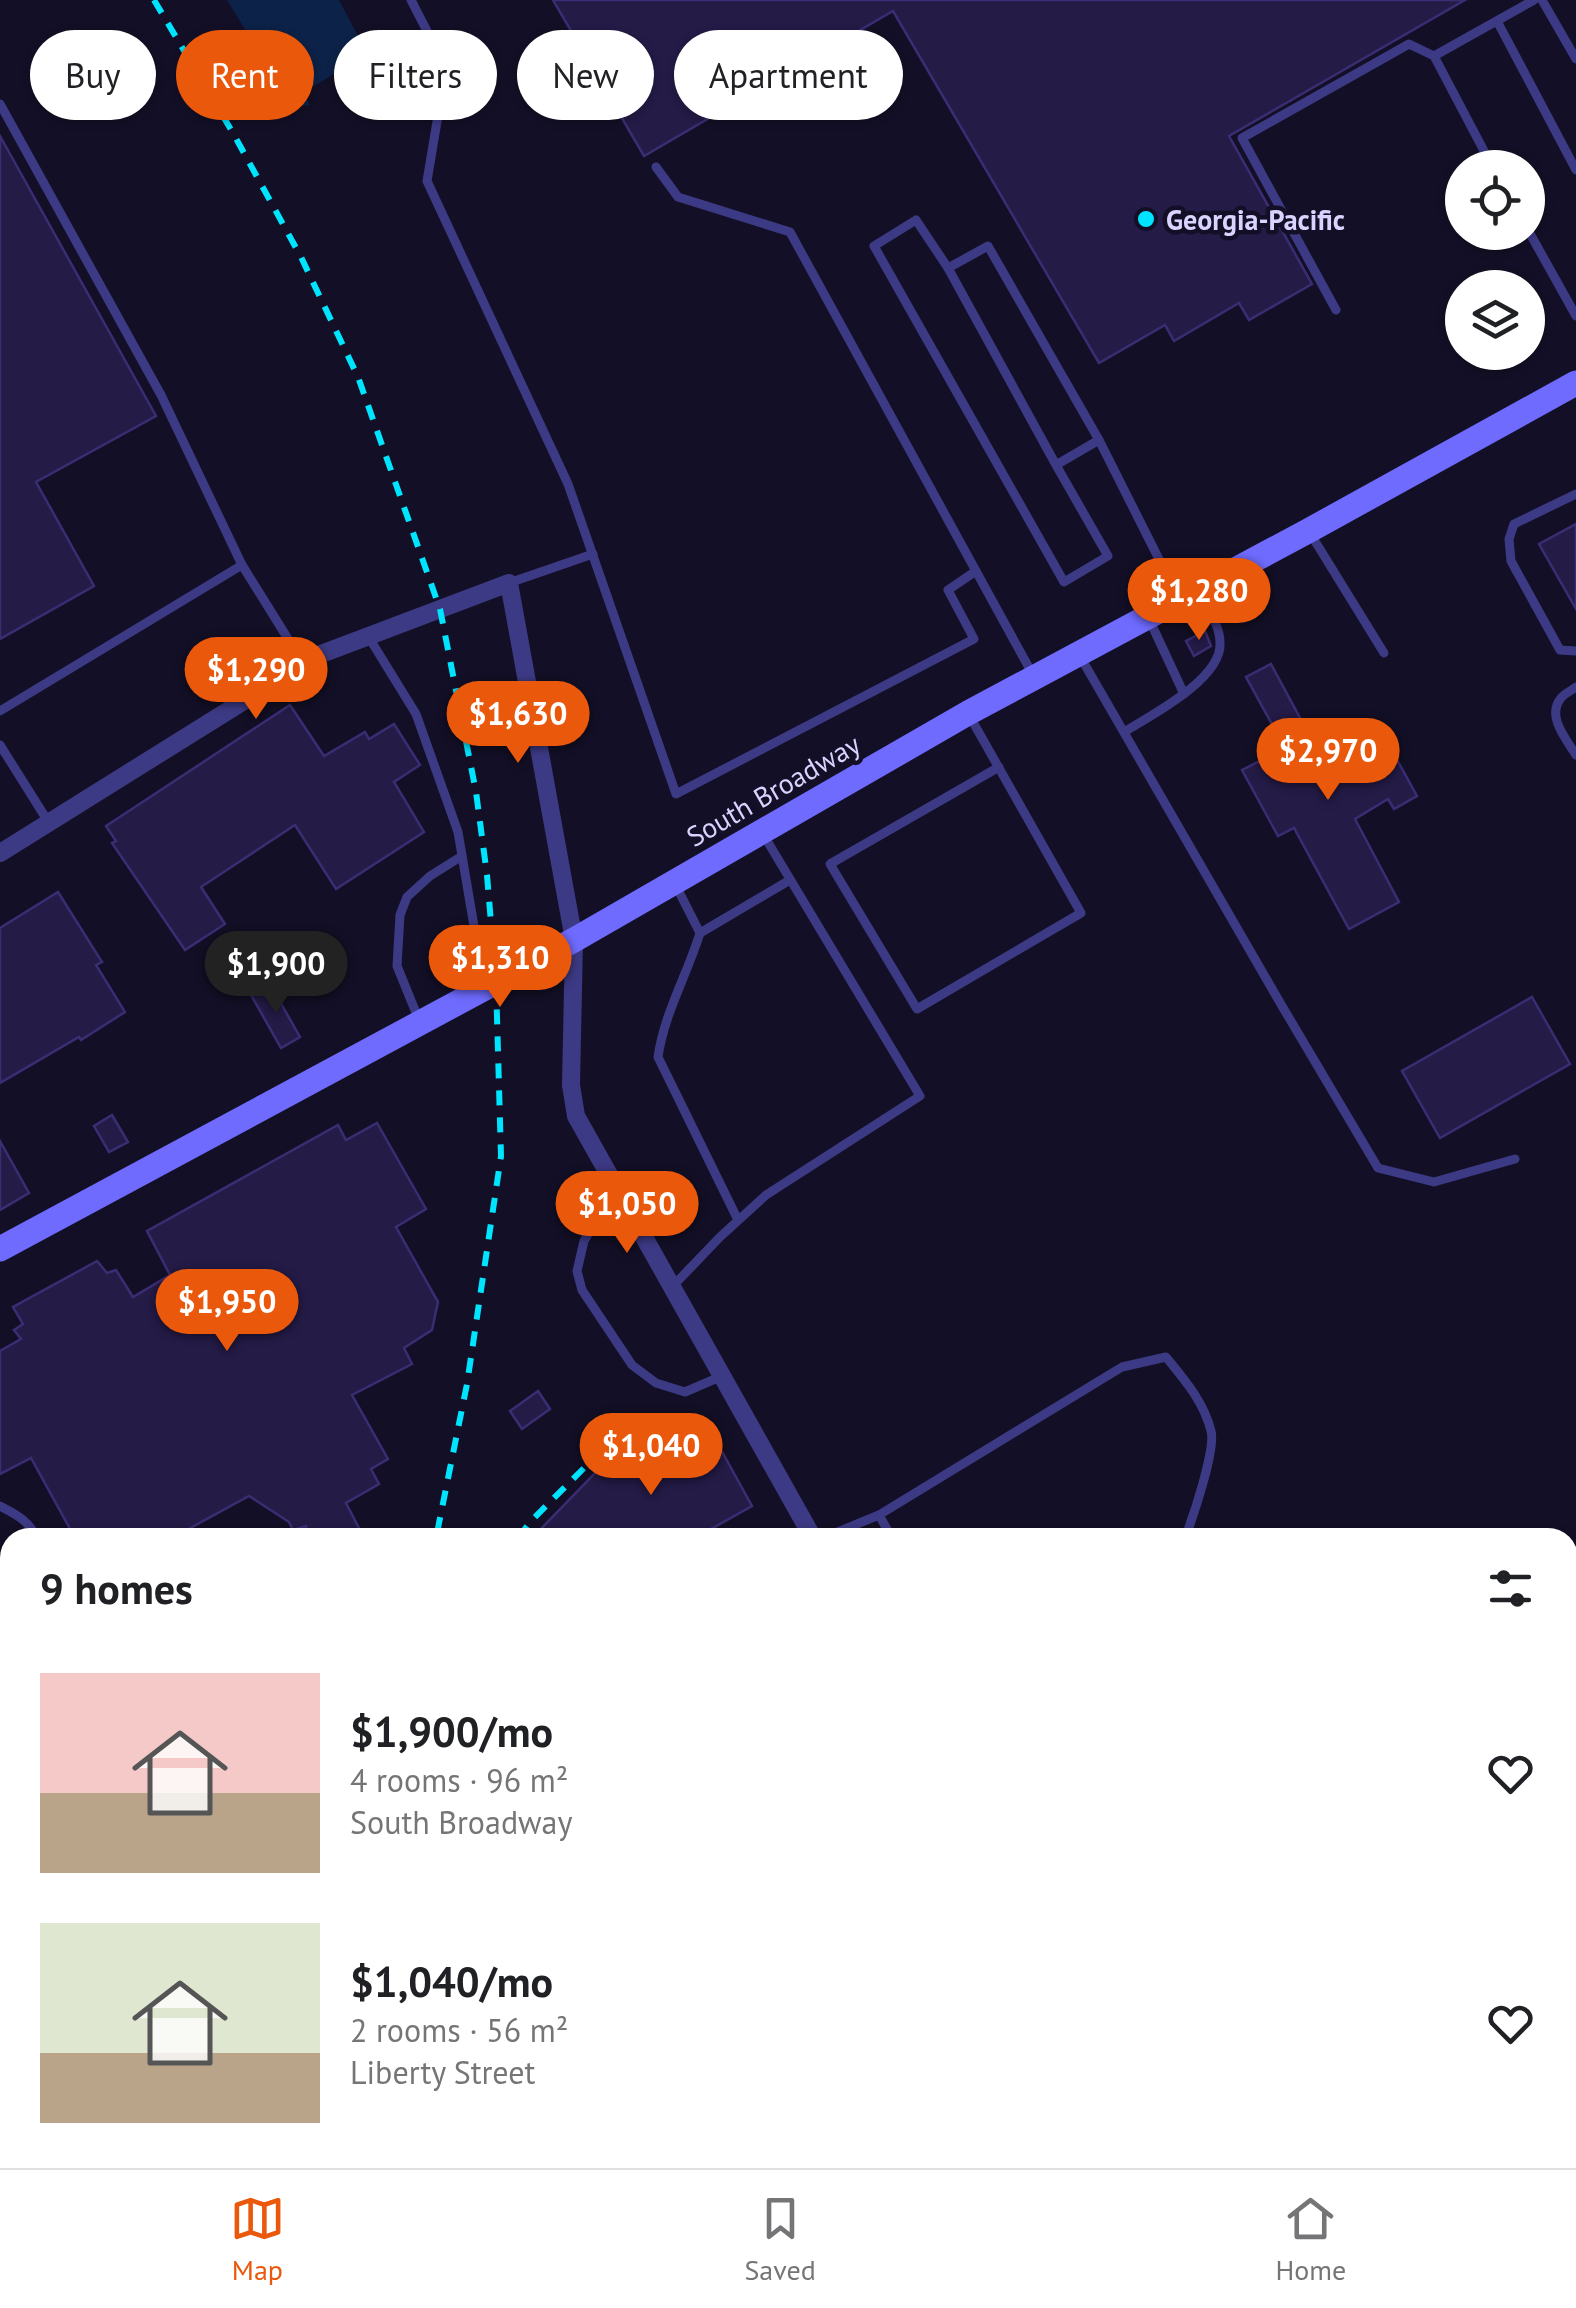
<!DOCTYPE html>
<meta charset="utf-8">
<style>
body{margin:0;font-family:"PT Sans",sans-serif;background:#f2f2f2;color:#202124;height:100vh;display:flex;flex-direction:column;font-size:38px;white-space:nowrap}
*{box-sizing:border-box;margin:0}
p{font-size:32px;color:#757577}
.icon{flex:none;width:55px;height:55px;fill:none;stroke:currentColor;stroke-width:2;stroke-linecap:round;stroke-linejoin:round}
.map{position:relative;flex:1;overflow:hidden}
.sheet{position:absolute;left:0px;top:1528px;width:1578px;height:642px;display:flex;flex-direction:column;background:#fff;border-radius:30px 30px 0 0;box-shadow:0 2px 8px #0004}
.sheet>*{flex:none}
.guide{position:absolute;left:30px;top:30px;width:1000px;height:90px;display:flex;gap:20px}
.tools{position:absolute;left:1445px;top:150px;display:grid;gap:20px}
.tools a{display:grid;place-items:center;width:100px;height:100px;border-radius:50%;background:#fff;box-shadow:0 2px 8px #0004;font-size:50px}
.price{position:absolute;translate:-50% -85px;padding:0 22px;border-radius:35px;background:#ea580c;color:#fff;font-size:32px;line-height:65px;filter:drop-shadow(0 2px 5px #0008)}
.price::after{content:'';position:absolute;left:50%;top:60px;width:30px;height:22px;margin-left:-15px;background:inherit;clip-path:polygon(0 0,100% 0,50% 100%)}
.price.selected{background:#222;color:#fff}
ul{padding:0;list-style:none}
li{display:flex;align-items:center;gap:30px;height:250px;padding:0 40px}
li span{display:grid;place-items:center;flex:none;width:280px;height:200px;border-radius:0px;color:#555}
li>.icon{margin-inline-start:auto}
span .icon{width:120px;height:120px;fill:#fffc;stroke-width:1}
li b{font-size:42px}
h2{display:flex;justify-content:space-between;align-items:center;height:120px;padding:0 40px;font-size:42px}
.pill{padding:0 35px;border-radius:45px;background:#fff;box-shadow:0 2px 8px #0004;font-size:35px;line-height:90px}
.pill.selected{background:#ea580c;color:#fff}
.menu{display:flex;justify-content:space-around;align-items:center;height:140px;border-top:2px solid #e0e0e0;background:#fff;font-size:28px;color:#757577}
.menu a{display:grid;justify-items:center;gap:5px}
.menu .selected{color:#ea580c}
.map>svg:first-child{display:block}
.water{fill:#0c2248}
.building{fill:#241b47;stroke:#3b2d73;stroke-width:2.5}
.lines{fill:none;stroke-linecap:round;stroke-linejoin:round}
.lane{stroke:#3d3a85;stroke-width:9}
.street{stroke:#3d3a85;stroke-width:18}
.secondary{stroke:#6f6bff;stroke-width:25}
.rail{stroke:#00e5ff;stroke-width:6;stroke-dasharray:15 12;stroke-linecap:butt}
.poi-dot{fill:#00e5ff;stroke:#130f26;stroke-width:4}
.labels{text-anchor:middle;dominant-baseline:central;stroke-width:9;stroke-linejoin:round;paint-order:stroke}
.poi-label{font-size:28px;font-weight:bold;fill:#d9d4ff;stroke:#130f26;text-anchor:start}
.street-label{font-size:28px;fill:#d9d4ff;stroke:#130f26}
</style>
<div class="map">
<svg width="1576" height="2168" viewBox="0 0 1576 2168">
<rect width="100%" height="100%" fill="#130f26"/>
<path class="water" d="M227,0H339L367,53L303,93L310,105L300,106L285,95Z"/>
<g class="building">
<path d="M553,0H1465L1229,136L1312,284L1249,320L1239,303L1174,341L1165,325L1099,363L893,11L644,156Z"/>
<path d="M0,136L156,416L36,482L94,586L0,639Z"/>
<path d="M1576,524V609L1539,544Z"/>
<path d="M1205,631L1211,646L1194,656L1186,641Z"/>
<path d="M1271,664L1327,768L1384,736L1417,796L1394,809L1388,799L1355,819L1399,902L1349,929L1294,828L1278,836L1242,770L1285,748L1246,677Z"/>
<path d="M290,705L324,756L365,732L369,739L394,724L420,765L394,782L424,832L336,889L295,825L201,887L225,924L185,950L112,843L116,841L106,826Z"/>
<path d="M58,892L102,962L96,965L125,1012L81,1040L79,1037L0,1083V928Z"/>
<path d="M270,984L300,1037L281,1048L251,995Z"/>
<path d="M1532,997L1570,1064L1440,1138L1402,1071Z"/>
<path d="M112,1115L128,1142L109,1152L94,1126Z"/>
<path d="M377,1123L426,1209L396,1227L438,1302L432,1330L404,1348L412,1364L352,1395L388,1459L371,1469L379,1484L346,1503L359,1528L346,1538H309L306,1526L293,1530L289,1522L249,1496L172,1538H75L31,1458L0,1474V1351L21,1339L14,1330L23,1324L13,1307L97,1261L107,1273L116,1270L133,1297L170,1275L147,1231L338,1125L346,1140Z"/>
<path d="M0,1141L29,1193L0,1210Z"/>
<path d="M538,1391L550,1409L522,1429L510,1411Z"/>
<path d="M661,1433L680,1470L720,1448L752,1506L695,1538H532L601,1467Z"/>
</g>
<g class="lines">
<g class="lane">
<path d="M411,0L446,68L427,181L568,484L676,794L974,639L948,590L976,571"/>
<path d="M1542,0L1576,59"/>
<path d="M1497,21L1576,170"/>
<path d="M0,104L161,395L242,565"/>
<path d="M656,167L678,197L790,232L1033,675"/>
<path d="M1493,168L1434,56L1534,0"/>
<path d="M1528,230L1576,316"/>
<path d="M948,268L988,246L1099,440"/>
<path d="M1336,310L1242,138L1409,44L1434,56"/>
<path d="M1056,465L948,268L916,220L874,246L1064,582L1108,556L1056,465L1099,440L1178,597"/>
<path d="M1576,494L1514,524L1509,539L1511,561L1560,650L1576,651"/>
<path d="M1310,533L1384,653"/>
<path d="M509,583L593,554"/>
<path d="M1149,619L1184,694"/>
<path d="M368,636L416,714L458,832L484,985"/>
<path d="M1081,658L1282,1006L1378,1168L1434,1182L1515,1159"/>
<path d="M1576,687C1571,691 1565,693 1561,698C1546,716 1566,739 1576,755"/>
<path d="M0,711L242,565L303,663"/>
<path d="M969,715L1081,913L917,1009L830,864L999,767"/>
<path d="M1124,732C1150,716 1222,679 1220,643C1220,625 1207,608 1200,592"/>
<path d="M0,745L49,823"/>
<path d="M675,884L700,933C687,975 664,1014 658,1057L738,1220"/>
<path d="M700,933L790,880"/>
<path d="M419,1020L397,966L400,915L407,897L430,876L462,856"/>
<path d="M618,1192L600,1214L584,1241L577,1271L582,1290L632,1365L656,1383L685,1392L722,1376"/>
<path d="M673,1286L720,1237L766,1195L920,1096L763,834"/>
<path d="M0,1506C17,1515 28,1520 37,1538"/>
<path d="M879,1515L1122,1367L1166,1357C1184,1379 1204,1402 1211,1431C1216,1449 1193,1517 1185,1538"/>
<path d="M823,1538L879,1515L892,1538"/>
<path d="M0,1726L10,1744"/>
<path d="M0,2073L10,2069"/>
</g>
<g class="street">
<path d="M0,853L316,656L509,583L574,940L571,1085L576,1116L813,1538"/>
<path d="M0,1654L10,1649"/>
<path d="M0,1928L10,1946"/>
<path d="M1164,2160L1168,2168"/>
</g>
<g class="secondary">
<path d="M0,1249L574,940L968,713L1308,531L1576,383"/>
<path d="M1568,2061L1576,2058"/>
<path d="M1568,2140L1576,2137"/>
<path d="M1267,2168L1290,2160"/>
<path d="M1487,2168L1509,2160"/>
</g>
<g class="rail">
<path d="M154,0L233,133L301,257L358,377L440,609L476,792L487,875L496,982L501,1156L467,1384L436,1538"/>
<path d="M518,1538L531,1521L607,1445"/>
<path d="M1568,1921H1576"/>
<path d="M1568,1951L1576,1948"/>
<path d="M129,2168L137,2160"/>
<path d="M952,2168L975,2160"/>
</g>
</g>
<circle class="poi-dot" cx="1146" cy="219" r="10"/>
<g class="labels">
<g class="poi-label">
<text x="1166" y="219">Georgia-Pacific</text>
</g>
<g class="street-label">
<text transform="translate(773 790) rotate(-30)">South Broadway</text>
</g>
</g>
</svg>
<div class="tools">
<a><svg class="icon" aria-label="locate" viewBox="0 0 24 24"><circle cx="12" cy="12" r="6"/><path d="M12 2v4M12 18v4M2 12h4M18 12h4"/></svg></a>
<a><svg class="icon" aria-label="layers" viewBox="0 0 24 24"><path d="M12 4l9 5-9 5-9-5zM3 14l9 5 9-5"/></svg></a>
</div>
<b class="price" style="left:1199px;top:643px">$1,280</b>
<b class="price" style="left:256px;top:722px">$1,290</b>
<b class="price" style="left:518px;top:766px">$1,630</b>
<b class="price" style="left:1328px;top:803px">$2,970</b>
<b class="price" style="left:500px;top:1010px">$1,310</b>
<b class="price selected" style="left:276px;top:1016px">$1,900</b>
<b class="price" style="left:627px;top:1256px">$1,050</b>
<b class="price" style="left:227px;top:1354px">$1,950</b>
<b class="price" style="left:651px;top:1498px">$1,040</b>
<div class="guide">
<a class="pill">Buy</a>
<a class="pill selected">Rent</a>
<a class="pill">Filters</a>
<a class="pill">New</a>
<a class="pill">Apartment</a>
</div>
<section class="sheet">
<h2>9 homes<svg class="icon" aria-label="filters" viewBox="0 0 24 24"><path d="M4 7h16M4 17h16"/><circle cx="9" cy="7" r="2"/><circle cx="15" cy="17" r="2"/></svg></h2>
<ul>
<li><span style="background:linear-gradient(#f6c9c9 60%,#b9a48a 0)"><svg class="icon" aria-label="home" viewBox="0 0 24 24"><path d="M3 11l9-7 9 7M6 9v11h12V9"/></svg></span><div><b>$1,900/mo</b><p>4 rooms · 96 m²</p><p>South Broadway</p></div><svg class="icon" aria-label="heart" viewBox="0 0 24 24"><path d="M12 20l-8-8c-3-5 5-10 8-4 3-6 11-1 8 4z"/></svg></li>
<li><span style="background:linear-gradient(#dfe7d0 65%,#b9a48a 0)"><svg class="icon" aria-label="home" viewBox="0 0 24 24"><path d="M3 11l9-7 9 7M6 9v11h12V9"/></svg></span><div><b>$1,040/mo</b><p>2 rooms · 56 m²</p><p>Liberty Street</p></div><svg class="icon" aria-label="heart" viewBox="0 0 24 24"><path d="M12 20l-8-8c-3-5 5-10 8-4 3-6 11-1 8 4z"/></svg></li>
</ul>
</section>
</div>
<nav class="menu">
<a class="selected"><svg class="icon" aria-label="map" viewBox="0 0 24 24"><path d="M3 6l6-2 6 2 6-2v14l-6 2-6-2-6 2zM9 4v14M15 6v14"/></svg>Map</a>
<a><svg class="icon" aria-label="saved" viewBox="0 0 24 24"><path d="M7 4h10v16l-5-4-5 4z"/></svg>Saved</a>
<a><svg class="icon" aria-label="home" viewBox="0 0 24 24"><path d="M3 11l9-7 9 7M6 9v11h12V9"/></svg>Home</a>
</nav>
